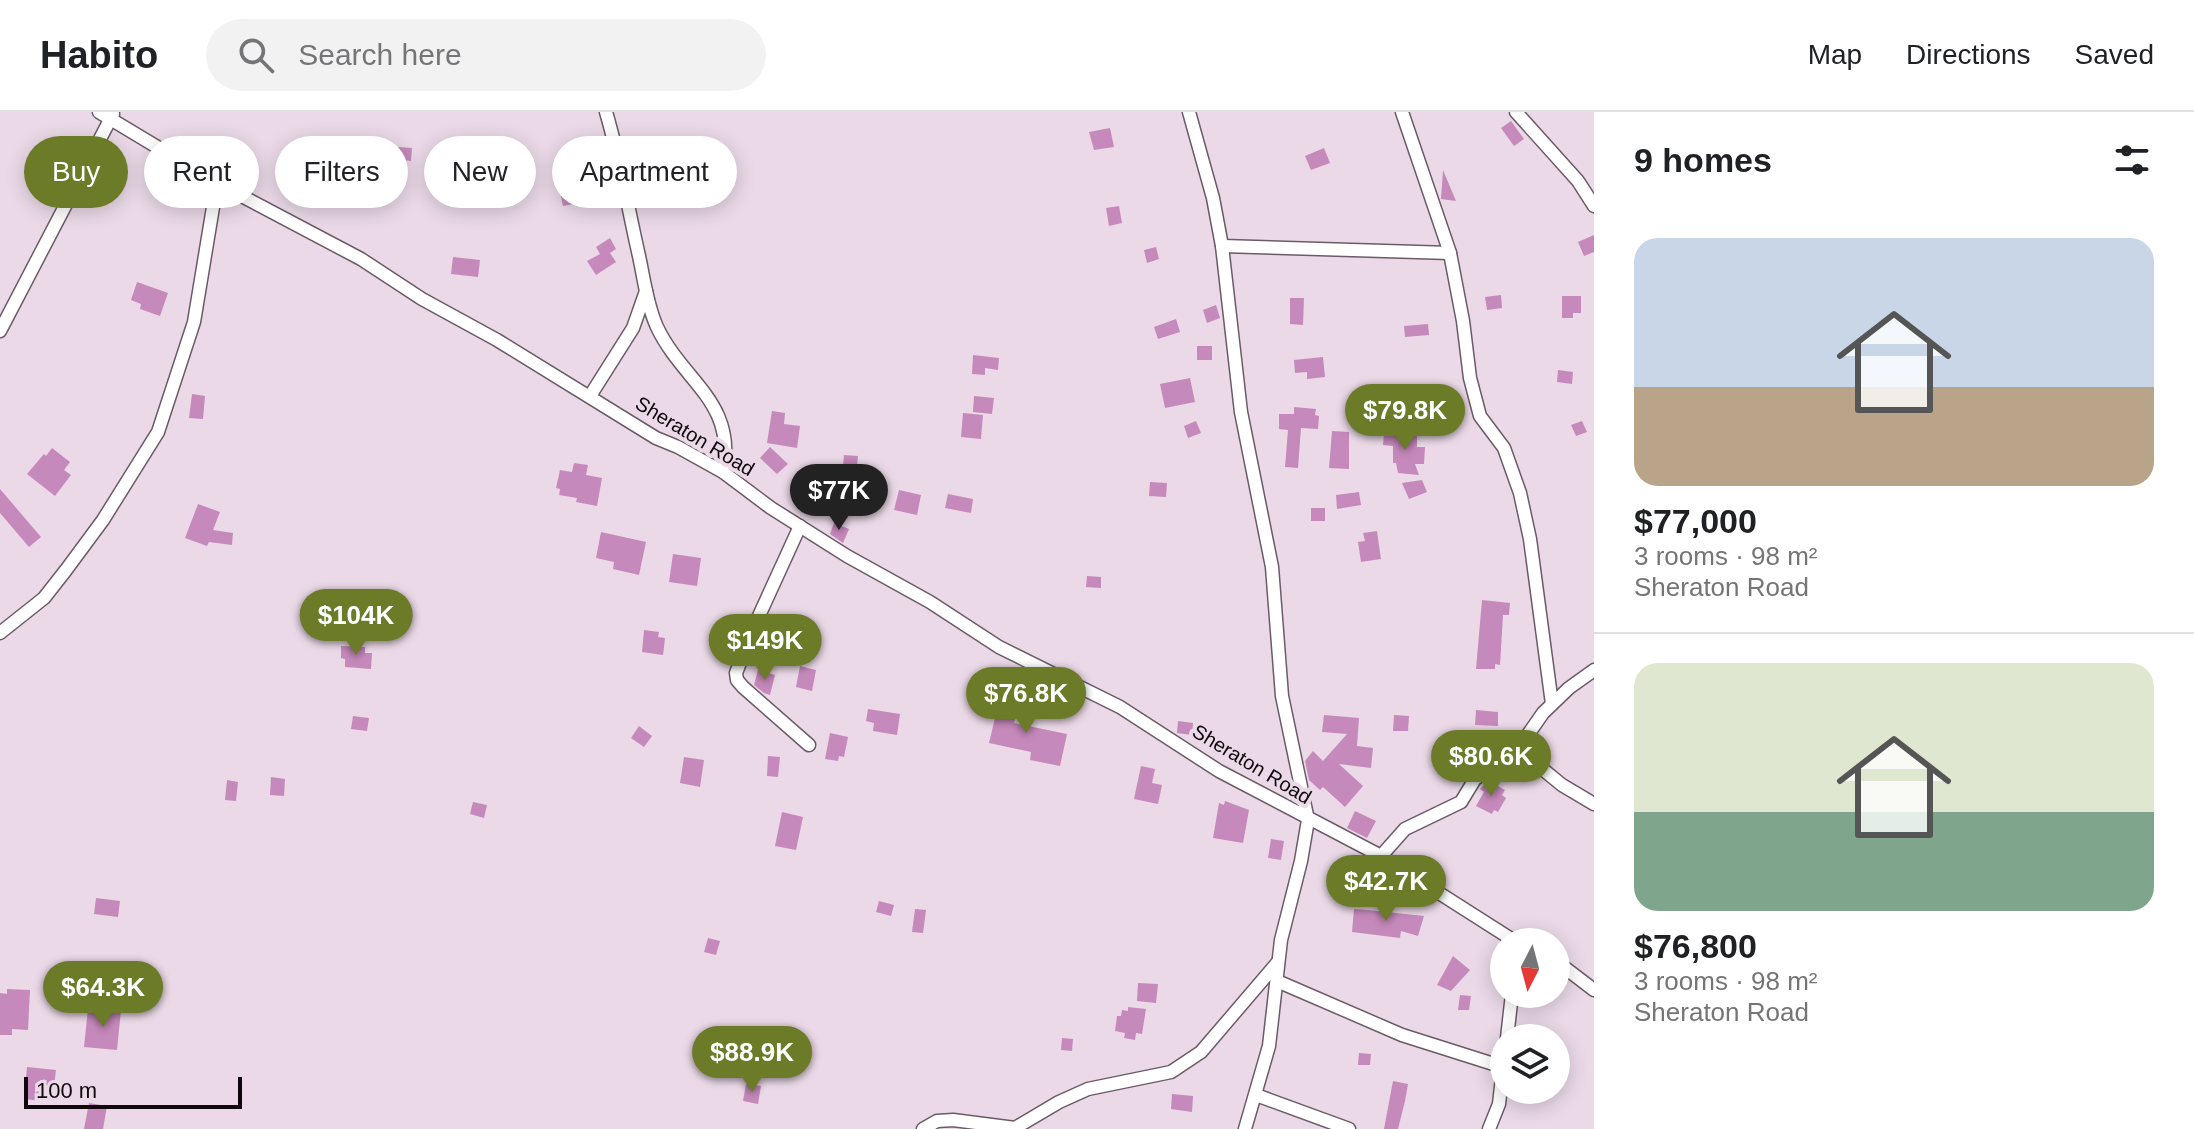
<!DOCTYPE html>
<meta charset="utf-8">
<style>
body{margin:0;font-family:Arial,sans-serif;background:#f2f2f2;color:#202124;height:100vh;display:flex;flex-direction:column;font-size:30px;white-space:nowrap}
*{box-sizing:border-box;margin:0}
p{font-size:26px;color:#757577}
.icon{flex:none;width:44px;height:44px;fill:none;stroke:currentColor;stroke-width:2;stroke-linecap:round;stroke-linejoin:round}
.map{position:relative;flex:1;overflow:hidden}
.panel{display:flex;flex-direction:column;background:#fff;width:600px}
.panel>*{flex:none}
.guide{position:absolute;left:24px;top:24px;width:760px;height:72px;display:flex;gap:16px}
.needle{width:52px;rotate:186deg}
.buttons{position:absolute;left:1490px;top:816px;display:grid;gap:16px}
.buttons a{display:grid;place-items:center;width:80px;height:80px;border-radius:50%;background:#fff;box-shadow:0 4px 20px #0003;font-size:40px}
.scale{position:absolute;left:24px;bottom:20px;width:218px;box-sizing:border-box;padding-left:8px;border:4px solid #0f090e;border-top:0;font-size:22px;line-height:28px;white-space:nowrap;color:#0f090e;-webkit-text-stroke:6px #ebd9e7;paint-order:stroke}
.price{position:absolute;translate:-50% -68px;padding:0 18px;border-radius:28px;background:#6c7b28;color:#fff;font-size:26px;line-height:52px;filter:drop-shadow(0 2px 4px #0008)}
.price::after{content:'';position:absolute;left:50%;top:48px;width:24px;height:18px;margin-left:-12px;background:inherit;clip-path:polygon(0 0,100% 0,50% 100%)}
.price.on{background:#222;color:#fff}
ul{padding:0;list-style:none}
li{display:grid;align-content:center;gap:16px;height:424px;padding:0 40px}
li+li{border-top:2px solid #e0e0e0}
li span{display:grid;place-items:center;height:248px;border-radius:24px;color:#555}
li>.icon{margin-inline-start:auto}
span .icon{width:144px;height:144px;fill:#fffc;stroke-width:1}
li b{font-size:34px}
h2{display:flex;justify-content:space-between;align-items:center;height:96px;padding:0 40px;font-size:34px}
.tag{padding:0 28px;border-radius:36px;background:#fff;box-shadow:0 4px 20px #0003;font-size:28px;line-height:72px}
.tag.on{background:#6c7b28;color:#fff}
header{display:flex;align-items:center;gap:48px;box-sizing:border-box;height:112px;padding:0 40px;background:#fff;border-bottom:2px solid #e0e0e0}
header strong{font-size:38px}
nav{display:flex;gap:44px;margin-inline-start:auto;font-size:28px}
.search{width:560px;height:72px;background:#f2f2f2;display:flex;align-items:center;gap:20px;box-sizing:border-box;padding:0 28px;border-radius:44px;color:#757577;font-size:30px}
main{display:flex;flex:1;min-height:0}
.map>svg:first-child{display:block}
.building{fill:#c689bb}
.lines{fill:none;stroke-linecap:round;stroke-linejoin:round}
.street-casing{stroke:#6a5b67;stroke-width:15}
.street{stroke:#fff;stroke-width:12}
.labels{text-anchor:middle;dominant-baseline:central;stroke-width:8;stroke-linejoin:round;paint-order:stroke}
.street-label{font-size:20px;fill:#0f090e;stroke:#ebd9e7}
</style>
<header>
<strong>Habito</strong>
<div class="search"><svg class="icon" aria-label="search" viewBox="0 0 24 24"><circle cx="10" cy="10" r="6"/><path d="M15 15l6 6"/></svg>Search here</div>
<nav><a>Map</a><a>Directions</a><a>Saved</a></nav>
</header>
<main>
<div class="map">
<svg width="1594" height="1017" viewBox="0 0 1594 1017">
<rect width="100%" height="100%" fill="#ebd9e7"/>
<g class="building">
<path d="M1511,9L1524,27L1514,34L1501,16Z"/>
<path d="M1110,16L1114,35L1094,38L1089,20Z"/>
<path d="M514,29L517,42L506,44L503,32Z"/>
<path d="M385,34L412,36L411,49L404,48L403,56L395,55L392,77L382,76Z"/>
<path d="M1324,36L1330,51L1311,58L1305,44Z"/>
<path d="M1443,58L1456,89L1441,87Z"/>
<path d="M590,72L595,88L563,94L560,80Z"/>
<path d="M1119,94L1122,111L1109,114L1106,96Z"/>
<path d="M1594,123V140L1584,144L1578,130Z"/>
<path d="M610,126L616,137L610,141L616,150L596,163L587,149L600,142L596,135Z"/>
<path d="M1156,135L1159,147L1147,151L1144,138Z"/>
<path d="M453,145L480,148L478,165L451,162Z"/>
<path d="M137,170L168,181L160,204L140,197L141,192L131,188Z"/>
<path d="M1501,183L1502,196L1487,198L1485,185Z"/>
<path d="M1562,184H1581V201H1573V206H1562Z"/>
<path d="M1290,186H1304L1303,213L1290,212Z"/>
<path d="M1216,193L1220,206L1207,211L1203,198Z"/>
<path d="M1176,207L1180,220L1158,227L1154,215Z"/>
<path d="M1428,212L1429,223L1405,225L1404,214Z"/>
<rect x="1197" y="234" width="15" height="14"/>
<path d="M973,243L999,246L998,258L985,256V263L972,262Z"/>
<path d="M1323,245L1325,265L1307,267V260L1295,261L1294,248Z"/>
<path d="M1558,258L1573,260L1572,272L1557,270Z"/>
<path d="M1190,266L1195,290L1165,296L1160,272Z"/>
<path d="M192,282L205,284L203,307L189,306Z"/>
<path d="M974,284L994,286L992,302L973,300Z"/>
<path d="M1365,293L1390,294L1388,320L1363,318Z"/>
<path d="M1294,295L1316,297L1315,303L1319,304L1318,317L1301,316L1298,356L1285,355L1288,318L1279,317V302H1294Z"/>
<path d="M772,299L785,301L784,312L800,314L797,336L767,331Z"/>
<path d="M963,301L983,303L981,327L961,325Z"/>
<path d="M1196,309L1201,321L1188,326L1184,314Z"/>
<path d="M1582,309L1587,320L1576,324L1571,313Z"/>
<path d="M1332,319L1349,320V357L1329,356Z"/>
<path d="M1384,321L1417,322V335H1425L1424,352H1415L1419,363L1398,361L1396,351H1393V334L1383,333Z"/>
<path d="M770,335L788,352L777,362L760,346Z"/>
<path d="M52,336L70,350L64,358L71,363L55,384L27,362L44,342L46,344Z"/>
<path d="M844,343L858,344L855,372L841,409L838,408L839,393L824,388L830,372L841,376Z"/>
<path d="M574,351L588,353L586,363L602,366L597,394L576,390L577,386L559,383L560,377L556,376L560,358L572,360Z"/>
<path d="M1422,368L1427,380L1409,387L1402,371Z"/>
<path d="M1150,370L1167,371L1166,385L1149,384Z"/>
<path d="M0,377L41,425L29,435L0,401Z"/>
<path d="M899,378L921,383L917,403L894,398Z"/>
<path d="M1359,380L1361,393L1337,397L1336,383Z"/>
<path d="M948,382L973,387L971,401L945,396Z"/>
<path d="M198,392L220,400L213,418L233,421L232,433L209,430L207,434L185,426Z"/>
<rect x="1311" y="396" width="14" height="13"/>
<path d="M834,411L849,417L843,431L830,422Z"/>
<path d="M1377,419L1381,447L1361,450L1358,430L1365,429L1363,421Z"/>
<path d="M601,420L646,430L639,463L613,457L614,450L596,446Z"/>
<path d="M673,442L701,446L697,474L669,470Z"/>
<path d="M1087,464L1101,465V476L1086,475Z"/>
<path d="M1482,488L1510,491L1509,503H1503L1500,553L1495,552V557H1476Z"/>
<path d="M644,518L659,520L658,525L665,526L663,543L642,540Z"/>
<path d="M341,534L365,535V541H372L371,557L345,555V547L341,546Z"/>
<path d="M800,554L816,558L812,579L796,575Z"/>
<path d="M758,558L775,563L770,583L764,581L754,573Z"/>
<path d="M1001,581L1019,584L1014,611L1067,622L1060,654L1030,648L1031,640L989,631Z"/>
<path d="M868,597L900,602L897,623L873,619L874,611L866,609Z"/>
<path d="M1476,598L1498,600V614L1475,613Z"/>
<path d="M1324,603L1359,606L1357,634L1373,636L1371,656L1339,652L1363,674L1345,695L1323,675L1320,678L1309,668L1305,649L1313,639L1323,649L1347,622L1322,620Z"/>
<path d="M1394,603L1409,604L1408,619H1393Z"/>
<path d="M353,604L369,606L367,619L351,617Z"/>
<path d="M1178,609L1193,611L1192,623L1177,621Z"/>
<path d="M639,614L652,624L644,635L631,626Z"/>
<path d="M830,621L848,625L844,645L839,644L838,649L825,647Z"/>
<path d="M768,644L780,645L778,665L767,664Z"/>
<path d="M684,645L704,648L700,675L680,671Z"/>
<path d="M1141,654L1155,657L1152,671L1162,673L1158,692L1134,687Z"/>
<path d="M271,665L285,667L284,684L270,683Z"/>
<path d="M227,668L238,670L236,689L225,688Z"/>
<path d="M1488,669L1505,678L1502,683L1506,686L1498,700L1494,698L1492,702L1476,694L1484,680L1480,677Z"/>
<path d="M1225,689L1249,698L1243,731L1213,726L1219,691L1224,693Z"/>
<path d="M473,690L487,693L484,706L470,702Z"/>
<path d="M1355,699L1376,709L1367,726L1347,716Z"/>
<path d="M782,700L803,705L796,738L775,734Z"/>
<path d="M1271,727L1284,729L1281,748L1268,746Z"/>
<path d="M1378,769L1394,773L1391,784L1375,780Z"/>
<path d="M96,786L120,789L118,805L94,802Z"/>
<path d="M879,789L894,793L891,804L876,800Z"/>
<path d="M915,797L926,798L923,821L912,820Z"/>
<path d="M1354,797L1368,798L1424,804L1418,824L1401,819L1400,826L1352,820Z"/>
<path d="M708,826L720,829L716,843L704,840Z"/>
<path d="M1453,844L1470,858L1451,879L1437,873Z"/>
<path d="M1138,871L1158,872L1156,891L1137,889Z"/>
<path d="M7,877L30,878L28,918L12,917V923H0V881L7,882Z"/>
<path d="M1460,883L1471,884L1469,898H1458Z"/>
<path d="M1128,895L1146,897L1142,922L1136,921L1135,928L1124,926L1125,921L1115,919L1117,904H1121L1122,898L1128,899Z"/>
<path d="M88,897L121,898L117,938L84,935Z"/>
<path d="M1062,926L1073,927L1072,939L1061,938Z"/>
<path d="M1359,941L1371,942L1370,953H1358Z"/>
<path d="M27,955L56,958L54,974L42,973L41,989L24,987Z"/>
<path d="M1393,969L1408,972L1405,989L1398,1017H1384Z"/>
<path d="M746,972L761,974L758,992L743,989Z"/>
<path d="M1172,982L1193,984L1192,1000L1171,997Z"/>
<path d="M89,991L107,994L103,1017H84Z"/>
</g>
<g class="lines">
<g class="street-casing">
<g id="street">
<path d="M99,0L217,71L361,147L422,187L497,228L656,326L678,335L723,360L771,396L847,444L930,490L999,535L1120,595L1219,659L1381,744L1516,830"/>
<path d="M606,0C620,47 628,96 639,144C644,167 647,193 657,215C683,270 737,290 723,360"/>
<path d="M1189,0L1213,86L1222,134L1241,300L1272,455L1282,584L1308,708L1301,749L1281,828L1269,934L1245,1017"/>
<path d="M1402,0L1450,141L1463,209L1470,266L1480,304L1504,336L1520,381L1530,427L1552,592"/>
<path d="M1516,0L1578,69L1594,94"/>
<path d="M1222,134L1450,141"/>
<path d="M0,219L113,2"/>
<path d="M590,284L633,216L646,179"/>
<path d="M800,414L753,517L736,561L737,568L743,575L809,633"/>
<path d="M0,521L44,486L66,458L103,408L158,320L194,210L217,71"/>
<path d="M1518,637L1562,673L1594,692"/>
<path d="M1381,744L1405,717L1461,690L1475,667L1518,637L1543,601L1569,576L1594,558"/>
<path d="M1556,849L1594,878"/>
<path d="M1277,869L1402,923L1503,955"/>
<path d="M1507,926L1512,882"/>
<path d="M1256,983L1349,1017"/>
<path d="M923,1017L937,1009L953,1008L1015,1016L1059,990L1088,977L1171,960L1201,940L1278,850"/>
<path d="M1489,1017L1499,992L1504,948"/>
</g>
</g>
<use href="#street" class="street"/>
</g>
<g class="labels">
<g class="street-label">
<text transform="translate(695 324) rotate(31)">Sheraton Road</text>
<text transform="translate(1252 652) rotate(31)">Sheraton Road</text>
</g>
</g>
</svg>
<div class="buttons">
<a><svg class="needle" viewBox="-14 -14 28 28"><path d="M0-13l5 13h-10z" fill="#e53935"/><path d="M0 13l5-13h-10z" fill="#757577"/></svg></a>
<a><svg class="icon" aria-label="layers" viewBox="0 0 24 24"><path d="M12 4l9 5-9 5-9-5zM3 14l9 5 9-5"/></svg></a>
</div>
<div class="scale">100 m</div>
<b class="price" style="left:1405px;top:340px">$79.8K</b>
<b class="price on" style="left:839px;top:420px">$77K</b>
<b class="price" style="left:356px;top:545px">$104K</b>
<b class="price" style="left:765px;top:570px">$149K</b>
<b class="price" style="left:1026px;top:623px">$76.8K</b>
<b class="price" style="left:1491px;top:686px">$80.6K</b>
<b class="price" style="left:1386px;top:811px">$42.7K</b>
<b class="price" style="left:103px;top:917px">$64.3K</b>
<b class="price" style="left:752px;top:982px">$88.9K</b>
<div class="guide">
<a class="tag on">Buy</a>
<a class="tag">Rent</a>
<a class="tag">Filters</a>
<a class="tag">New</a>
<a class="tag">Apartment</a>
</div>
</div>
<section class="panel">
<h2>9 homes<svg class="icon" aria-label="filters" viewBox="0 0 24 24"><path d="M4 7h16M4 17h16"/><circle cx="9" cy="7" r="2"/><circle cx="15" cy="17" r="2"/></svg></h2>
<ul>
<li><span style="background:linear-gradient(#c9d6e8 60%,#b9a48a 0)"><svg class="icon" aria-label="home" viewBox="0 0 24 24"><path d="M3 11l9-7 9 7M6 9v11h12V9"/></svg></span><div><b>$77,000</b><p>3 rooms · 98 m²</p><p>Sheraton Road</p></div></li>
<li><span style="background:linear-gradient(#dfe7d0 60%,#7fa58c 0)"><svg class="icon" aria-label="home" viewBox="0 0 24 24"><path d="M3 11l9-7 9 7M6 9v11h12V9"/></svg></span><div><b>$76,800</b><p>3 rooms · 98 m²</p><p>Sheraton Road</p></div></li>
</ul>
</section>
</main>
